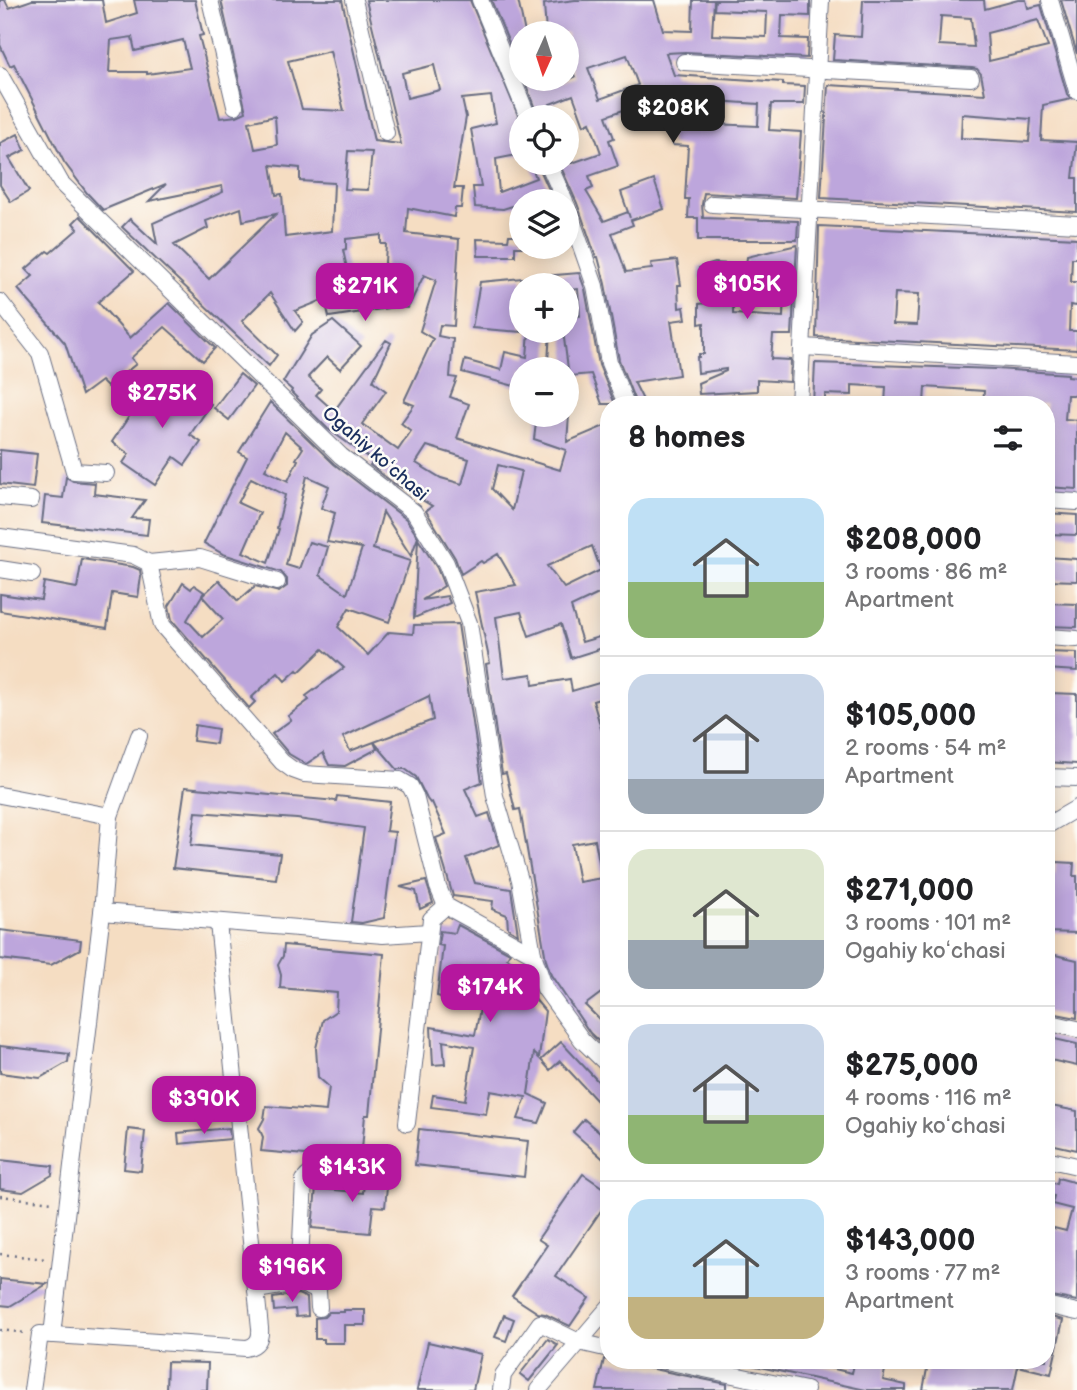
<!DOCTYPE html>
<meta charset="utf-8">
<style>
body{margin:0;font-family:"Balsamiq Sans",sans-serif;background:#f6f6f6;color:#202124;height:100vh;display:flex;flex-direction:column;font-size:26px;white-space:nowrap}
*{box-sizing:border-box;margin:0}
p{font-size:23px;color:#757577}
.icon{flex:none;width:38px;height:38px;fill:none;stroke:currentColor;stroke-width:2;stroke-linecap:round;stroke-linejoin:round}
.map{position:relative;flex:1;overflow:hidden}
.drawer{position:absolute;left:600px;top:396px;width:455px;height:973px;display:flex;flex-direction:column;background:#fff;border-radius:28px;box-shadow:0 4px 18px #0003}
.drawer>*{flex:none}
.needle{width:46px;rotate:183deg}
.tools{position:absolute;left:509px;top:21px;display:grid;gap:14px}
.tools a{display:grid;place-items:center;width:70px;height:70px;border-radius:50%;background:#fff;box-shadow:0 4px 18px #0003;font-size:35px}
.price{position:absolute;translate:-50% -60px;padding:0 16px;border-radius:14px;background:#b5179e;color:#fff;font-size:23px;line-height:46px;filter:drop-shadow(0 2px 4px #0008)}
.price::after{content:'';position:absolute;left:50%;top:42px;width:21px;height:16px;margin-left:-10px;background:inherit;clip-path:polygon(0 0,100% 0,50% 100%)}
.price.current{background:#222;color:#fff}
ul{padding:0;list-style:none}
li{display:flex;align-items:center;gap:21px;height:175px;padding:0 28px}
li+li{border-top:2px solid #e0e0e0}
li span{display:grid;place-items:center;flex:none;width:196px;height:140px;border-radius:21px;color:#555}
li>.icon{margin-inline-start:auto}
span .icon{width:84px;height:84px;fill:#fffc;stroke-width:1}
li b{font-size:30px}
h2{display:flex;justify-content:space-between;align-items:center;height:84px;padding:0 28px;font-size:30px}
.map>svg:first-child{display:block}
.building{fill:#bda6dc;fill-rule:evenodd}
.lines{fill:none;stroke-linecap:round;stroke-linejoin:round}
.minor-casing{stroke:#676c81;stroke-width:18}
.path{stroke:#676c81;stroke-width:2.5;stroke-dasharray:2 5;stroke-linecap:butt}
.minor{stroke:#fff;stroke-width:16}
.labels{text-anchor:middle;dominant-baseline:central;stroke-width:5;stroke-linejoin:round;paint-order:stroke}
.street-label{font-size:19px;fill:#1b2f5e;stroke:#fdfcf7}
</style>
<div class="map">
<svg width="1077" height="1390" viewBox="0 0 1077 1390">
<rect width="100%" height="100%" fill="#fdfcf7"/>
<filter id="ink" filterUnits="userSpaceOnUse"><feTurbulence type="fractalNoise" baseFrequency=".0143" numOctaves="2"/><feDisplacementMap in="SourceGraphic" scale="14" xChannelSelector="R" yChannelSelector="G"/><feConvolveMatrix kernelMatrix="1 2 1 2 8 2 1 2 1" color-interpolation-filters="sRGB"/></filter>
<filter id="wash" filterUnits="userSpaceOnUse"><feTurbulence type="fractalNoise" baseFrequency=".00686" numOctaves="4" result="noise"/><feDisplacementMap in="SourceGraphic" scale="28" xChannelSelector="R" yChannelSelector="G"/><feGaussianBlur stdDeviation="1.57" result="paint"/><feColorMatrix in="noise" values="0 0 0 0 0 0 0 0 0 0 0 0 0 0 0 0 0 1.4 0 .05"/><feComposite in="paint" operator="in"/></filter>
<g filter="url(#wash)">
<rect width="100%" height="100%" fill="#f5ddc2"/>
<g id="blocks">
<g class="building">
<path d="M0,0H5L9,8L32,0H102L106,23L137,13L134,0H195L203,35L199,36L220,118L237,116L246,112L221,0H342L374,141L401,144L366,0H470L522,125V154L496,159L499,192L536,178L532,167L538,165L554,201H543L541,197L503,209L475,207L473,187H481L471,129L496,123L491,96L462,99L466,117L454,188H463L461,208H455L454,217L408,208L406,233L459,239L454,326L440,325L438,336L453,339L450,377L457,378L450,397L469,404L457,438L560,470L566,450L534,439L537,415H569L567,442L609,424V589L571,607L582,642L609,634V646L571,658L561,624L529,636L521,612L496,617L504,678L532,674L533,685L570,679L572,691L609,680V696L593,701L603,735L609,732V785L601,787L606,816H609V987L585,1005L609,1029V1051L590,1033L551,975L546,960L520,809L515,810L506,773L502,774L486,664L490,663L475,592L516,585L498,554L483,563L481,561L461,574L455,558L426,511L432,506L392,482L370,465L373,461L328,429L291,392L292,390L283,382L312,335L333,321L361,346L340,369L327,357L308,377L321,389L316,395L334,411L386,340L391,343L373,381L386,391L362,424L398,450L411,431L401,423L414,405L404,401L433,339L420,331L436,280L424,275L408,308L395,307L329,317L325,299L295,311L303,322L295,331L270,293L242,321L277,355L269,366L122,227L130,219L157,244L153,223L223,192L222,186L149,201L166,184L103,210L87,193L64,162L14,64L10,66L0,45ZM132,37L135,51L183,40L190,68L147,74V72H109L111,40ZM330,51L344,111L302,109L288,61ZM434,65L440,90L407,98L402,73ZM275,116L277,145L255,149L249,122ZM348,151L372,152L368,190L345,189ZM271,165L300,168V181L334,183L332,231L285,237L282,194L276,195ZM241,208L243,221L276,214L209,279L174,245L208,228L206,221ZM381,235V244H386L384,281L351,287L343,250L346,249V239ZM427,446L469,459L462,484L441,478L416,463ZM498,465L521,471L512,510L492,489ZM592,546L601,570L564,588L547,566ZM595,840L602,878L579,882L572,844Z"/>
<path d="M491,0H518L525,33H522V74Z"/>
<path d="M575,0H654L663,30L692,31L693,0H714L712,35L766,37L767,12L714,10L715,0H810V16L782,15L781,38L808,39L807,58L685,52L666,53L674,75L783,82V85L805,86L804,104H771L769,130L801,132L796,198L704,193L702,204L703,218L798,221L797,240H698V218H688L689,199H685L688,146L672,145L660,97L606,116L614,138L609,140L618,166L589,176L593,188L586,191L604,221L628,212L630,218L621,192L654,180L664,209L631,220L633,225L612,233L626,272L652,269L651,263L677,260L681,285H678L679,308L684,307L686,319L671,321L679,375L634,382L645,404H636L619,360L605,284L598,257H596L577,203L559,163H572L601,153L590,122L584,125L573,95L550,104L555,117H538L524,79H537L541,89L575,77L567,57V33H546L544,4ZM627,55L638,85L600,99L588,68ZM715,101L759,104L758,126L714,124Z"/>
<path d="M863,0H984L985,9L1018,0H1026L1028,8L1041,5L1067,94L1071,99L1043,105L1041,140L1077,142L1073,178H1077V212L821,198L828,85L985,94L981,74L977,69L972,68L833,60L835,35L861,37ZM941,16L971,18L974,47L939,45ZM1038,20L1048,47L989,61L987,33ZM962,114L1031,119L1029,142L961,138Z"/>
<path d="M1061,0H1077V54Z"/>
<path d="M18,134L25,150L9,158L29,191L11,202L0,185V143Z"/>
<path d="M80,216L134,271L98,302L130,338L169,303L215,348L203,361L165,327L131,358L136,364L107,387L101,381L82,395L65,343L18,289L33,276L26,269L47,251L50,253L78,229L73,223Z"/>
<path d="M819,226L1077,238V258H1072L1071,282H1077V306L1070,305L1069,331H1077V350L816,337ZM895,293L919,294L917,325L893,324Z"/>
<path d="M509,235H522V247H515V256H478L477,239L508,240Z"/>
<path d="M797,245L792,335H773L771,359L791,360L790,382L757,380V391L699,394L698,383L726,371V369L698,373L697,357H699V354H704V323L699,324V304L714,302L715,276L699,280V268L715,263L746,265L747,257ZM734,276L761,278L760,290L784,291L783,317L733,314Z"/>
<path d="M579,273L585,289L599,365L615,404H602L591,374L569,376L563,331H567V318L580,316L578,289L569,290L567,285H545L544,276Z"/>
<path d="M522,278V332L472,328L480,282Z"/>
<path d="M529,331H550L548,362L559,365V369H522V388L462,372L465,360L501,370L505,352L527,357Z"/>
<path d="M815,363L996,369L1068,374V376L1077,377V395H1067L1065,419L1077,420V489L1046,487V404H983L984,391L925,387L924,404H885L886,387L852,385V395L825,394V404H813Z"/>
<path d="M240,374L254,386L229,420L214,408Z"/>
<path d="M171,376L211,404L190,435L201,442L185,465L174,457L155,485L123,463L129,454L112,442L138,403L143,407Z"/>
<path d="M270,402L334,464L406,519L418,537L411,556L383,512L373,549L410,561L389,622L349,608L338,627L368,655L389,632L413,634L414,625L458,624L482,782L465,789L478,817L489,813L499,845L466,858L475,883L511,889L518,934L508,928L507,915L492,909L493,901L453,896L436,838L446,834L432,802L430,803L427,799L416,777L405,769H397L374,742L377,749L345,766L329,765L323,753L306,764L289,754L272,734L291,720L288,716L309,700L306,696L344,668L323,649L299,672L297,670L285,681L278,673L251,698L255,702L249,708L172,620L169,606L183,583L191,589L194,585L204,592L187,620L203,637L223,619L202,596L219,580L238,601L255,586L279,592L287,586V579L281,572L223,554L204,543L247,457L239,452ZM285,432L303,448L296,459L298,460L288,481L265,470ZM307,476L329,486L321,508L335,513L327,542L362,548L347,594L320,575L328,547L309,542L299,569L286,565ZM251,478L285,495L277,528L279,529L268,563L243,552L260,513L238,503ZM429,696L433,720L350,751L343,737Z"/>
<path d="M0,450L37,454L33,488L0,484Z"/>
<path d="M66,477L73,481L95,483L94,494L145,500L132,518L149,519L147,535L42,523L45,496L63,498Z"/>
<path d="M1046,513L1077,515V535L1046,534Z"/>
<path d="M418,539L437,568L444,586L422,600L447,596L450,603L414,618Z"/>
<path d="M1046,557L1077,559V581L1046,580Z"/>
<path d="M82,559L133,567L140,570L141,577L138,597L112,593L107,628L0,611V594L41,600L44,582L77,588Z"/>
<path d="M1046,603L1077,604V627L1046,626Z"/>
<path d="M1046,652L1077,653V671L1046,669Z"/>
<path d="M1049,693L1077,694V764L1046,762V694Z"/>
<path d="M195,725L218,729L216,744L193,741Z"/>
<path d="M185,787L336,801L337,796L390,802L386,831L395,832L384,918L362,923L351,922L364,828L297,819L196,812L191,845L280,854L276,879L173,868Z"/>
<path d="M1056,862L1074,863L1073,876H1077V933L1046,932V874L1055,875Z"/>
<path d="M426,881L433,903L420,909L416,891L400,887Z"/>
<path d="M458,925L510,953L507,958L513,962L508,967L545,1011L539,1058L534,1053L528,1094L547,1103L539,1123L518,1119L526,1097L490,1091L486,1114L431,1107L433,1095L465,1100L474,1047L443,1041L445,1064L433,1065L431,1027L475,1035L482,998L458,992L455,1001L437,996L443,946L438,945L440,931L455,933Z"/>
<path d="M0,930L81,940L80,949L51,965L0,959Z"/>
<path d="M284,945L384,954L369,1115H365L361,1160L261,1151L263,1137L259,1128L264,1119L266,1106L326,1111L329,1087L318,1077L316,1048L323,1020L336,1011L337,993L280,988L281,975L278,965L283,956Z"/>
<path d="M1051,954L1077,960V1018L1046,1012V977Z"/>
<path d="M1046,1037L1077,1044V1066L1046,1059Z"/>
<path d="M561,1042L609,1093V1114L560,1061L550,1070L541,1060Z"/>
<path d="M0,1046L69,1054L68,1062L40,1078L0,1073Z"/>
<path d="M1046,1105L1077,1111V1150L1046,1143Z"/>
<path d="M584,1119L609,1141V1164L573,1132Z"/>
<path d="M229,1128L230,1139L179,1144L178,1133Z"/>
<path d="M128,1129L145,1131L141,1171L124,1169Z"/>
<path d="M419,1129L528,1141L524,1177L415,1165Z"/>
<path d="M0,1160L53,1166L52,1175L23,1192L0,1189Z"/>
<path d="M366,1164L389,1166L385,1207L373,1206L370,1233L312,1228L316,1188L363,1193Z"/>
<path d="M583,1174L609,1192V1199L556,1276L589,1298L570,1326L545,1314L538,1313L512,1296L547,1245L538,1239Z"/>
<path d="M1058,1178L1077,1183V1301L1046,1295V1226L1066,1231L1072,1209L1052,1204L1054,1196L1046,1194V1181L1057,1184Z"/>
<path d="M0,1279L47,1284L10,1306L0,1305Z"/>
<path d="M298,1294L307,1298L308,1316L296,1317L295,1309L274,1311L273,1298Z"/>
<path d="M344,1310H365V1325H344V1343H324V1339H315V1318L324,1317L329,1312H344Z"/>
<path d="M504,1315L514,1319L506,1341L495,1337Z"/>
<path d="M1051,1317L1063,1320L1051,1374L1018,1366L1013,1390H923L927,1369L916,1360H1046V1335Z"/>
<path d="M548,1339L558,1345L529,1381L520,1374Z"/>
<path d="M428,1342L481,1354L473,1390H417Z"/>
<path d="M604,1359L727,1384V1390H597Z"/>
<path d="M752,1360H813L812,1364L852,1373L855,1360H887L883,1380L906,1385V1390H866L751,1365Z"/>
<path d="M167,1362L208,1363L207,1390H166Z"/>
</g>
</g>
</g>
<g filter="url(#ink)">
<use href="#blocks" fill-opacity="0" stroke="#676c81" stroke-width="2"/>
<g class="lines">
<g class="minor-casing">
<g id="minor">
<path d="M210,0L235,106"/>
<path d="M354,0L386,133"/>
<path d="M480,0L528,117"/>
<path d="M1050,0L1077,91"/>
<path d="M684,62L971,78"/>
<path d="M0,75L61,183L341,456L414,512L446,563L469,623L495,796L520,880L533,954L545,989L582,1040L609,1066"/>
<path d="M548,163L565,201"/>
<path d="M712,204L1077,224"/>
<path d="M567,206L595,286L609,363L626,404"/>
<path d="M0,302L40,353L74,471L106,473"/>
<path d="M803,347L1077,363"/>
<path d="M799,404L821,0"/>
<path d="M0,497L31,500"/>
<path d="M1046,500L1077,502"/>
<path d="M0,537L133,555L149,563L162,625L282,762L293,770L304,774L400,780L410,786L415,796L438,887L446,906L533,954"/>
<path d="M149,563L200,558L277,582"/>
<path d="M0,569L32,574"/>
<path d="M1046,637L1077,639"/>
<path d="M1046,777L1077,778"/>
<path d="M0,795L110,816"/>
<path d="M1046,826L1077,808"/>
<path d="M102,912L383,935L429,932"/>
<path d="M1046,1022L1077,1029"/>
<path d="M407,1123L431,919L446,906"/>
<path d="M1046,1159L1077,1166"/>
<path d="M299,1283L304,1180C315,1165 337,1170 353,1171"/>
<path d="M256,1290L299,1283L318,1291L319,1308"/>
<path d="M1046,1305L1077,1312"/>
<path d="M52,1335L102,912L110,816L139,736"/>
<path d="M661,1360L806,1390"/>
<path d="M32,1390L40,1334L246,1348C257,1346 261,1339 260,1328L218,923"/>
<path d="M501,1390L503,1375L540,1323L579,1342L609,1349"/>
<path d="M538,1390L609,1307"/>
</g>
</g>
<g class="path">
<path d="M0,1196L52,1202"/>
<path d="M0,1254L47,1259"/>
<path d="M0,1330L26,1333"/>
</g>
<use href="#minor" class="minor"/>
</g>
</g>
<g class="labels">
<g class="street-label">
<text transform="translate(375 454) rotate(41)">Ogahiy koʻchasi</text>
</g>
</g>
</svg>
<div class="tools">
<a><svg class="needle" viewBox="-14 -14 28 28"><path d="M0-13l5 13h-10z" fill="#e53935"/><path d="M0 13l5-13h-10z" fill="#757577"/></svg></a>
<a><svg class="icon" aria-label="locate" viewBox="0 0 24 24"><circle cx="12" cy="12" r="6"/><path d="M12 2v4M12 18v4M2 12h4M18 12h4"/></svg></a>
<a><svg class="icon" aria-label="layers" viewBox="0 0 24 24"><path d="M12 4l9 5-9 5-9-5zM3 14l9 5 9-5"/></svg></a>
<a>+</a>
<a>−</a>
</div>
<b class="price current" style="left:673px;top:145px">$208K</b>
<b class="price" style="left:747px;top:321px">$105K</b>
<b class="price" style="left:365px;top:323px">$271K</b>
<b class="price" style="left:162px;top:430px">$275K</b>
<b class="price" style="left:490px;top:1024px">$174K</b>
<b class="price" style="left:204px;top:1136px">$390K</b>
<b class="price" style="left:352px;top:1204px">$143K</b>
<b class="price" style="left:292px;top:1304px">$196K</b>
<section class="drawer">
<h2>8 homes<svg class="icon" aria-label="filters" viewBox="0 0 24 24"><path d="M4 7h16M4 17h16"/><circle cx="9" cy="7" r="2"/><circle cx="15" cy="17" r="2"/></svg></h2>
<ul>
<li><span style="background:linear-gradient(#bfe0f5 60%,#8fb573 0)"><svg class="icon" aria-label="home" viewBox="0 0 24 24"><path d="M3 11l9-7 9 7M6 9v11h12V9"/></svg></span><div><b>$208,000</b><p>3 rooms · 86 m²</p><p>Apartment</p></div></li>
<li><span style="background:linear-gradient(#c9d6e8 75%,#9aa5b1 0)"><svg class="icon" aria-label="home" viewBox="0 0 24 24"><path d="M3 11l9-7 9 7M6 9v11h12V9"/></svg></span><div><b>$105,000</b><p>2 rooms · 54 m²</p><p>Apartment</p></div></li>
<li><span style="background:linear-gradient(#dfe7d0 65%,#9aa5b1 0)"><svg class="icon" aria-label="home" viewBox="0 0 24 24"><path d="M3 11l9-7 9 7M6 9v11h12V9"/></svg></span><div><b>$271,000</b><p>3 rooms · 101 m²</p><p>Ogahiy koʻchasi</p></div></li>
<li><span style="background:linear-gradient(#c9d6e8 65%,#8fb573 0)"><svg class="icon" aria-label="home" viewBox="0 0 24 24"><path d="M3 11l9-7 9 7M6 9v11h12V9"/></svg></span><div><b>$275,000</b><p>4 rooms · 116 m²</p><p>Ogahiy koʻchasi</p></div></li>
<li><span style="background:linear-gradient(#bfe0f5 70%,#c2b280 0)"><svg class="icon" aria-label="home" viewBox="0 0 24 24"><path d="M3 11l9-7 9 7M6 9v11h12V9"/></svg></span><div><b>$143,000</b><p>3 rooms · 77 m²</p><p>Apartment</p></div></li>
</ul>
</section>
</div>
